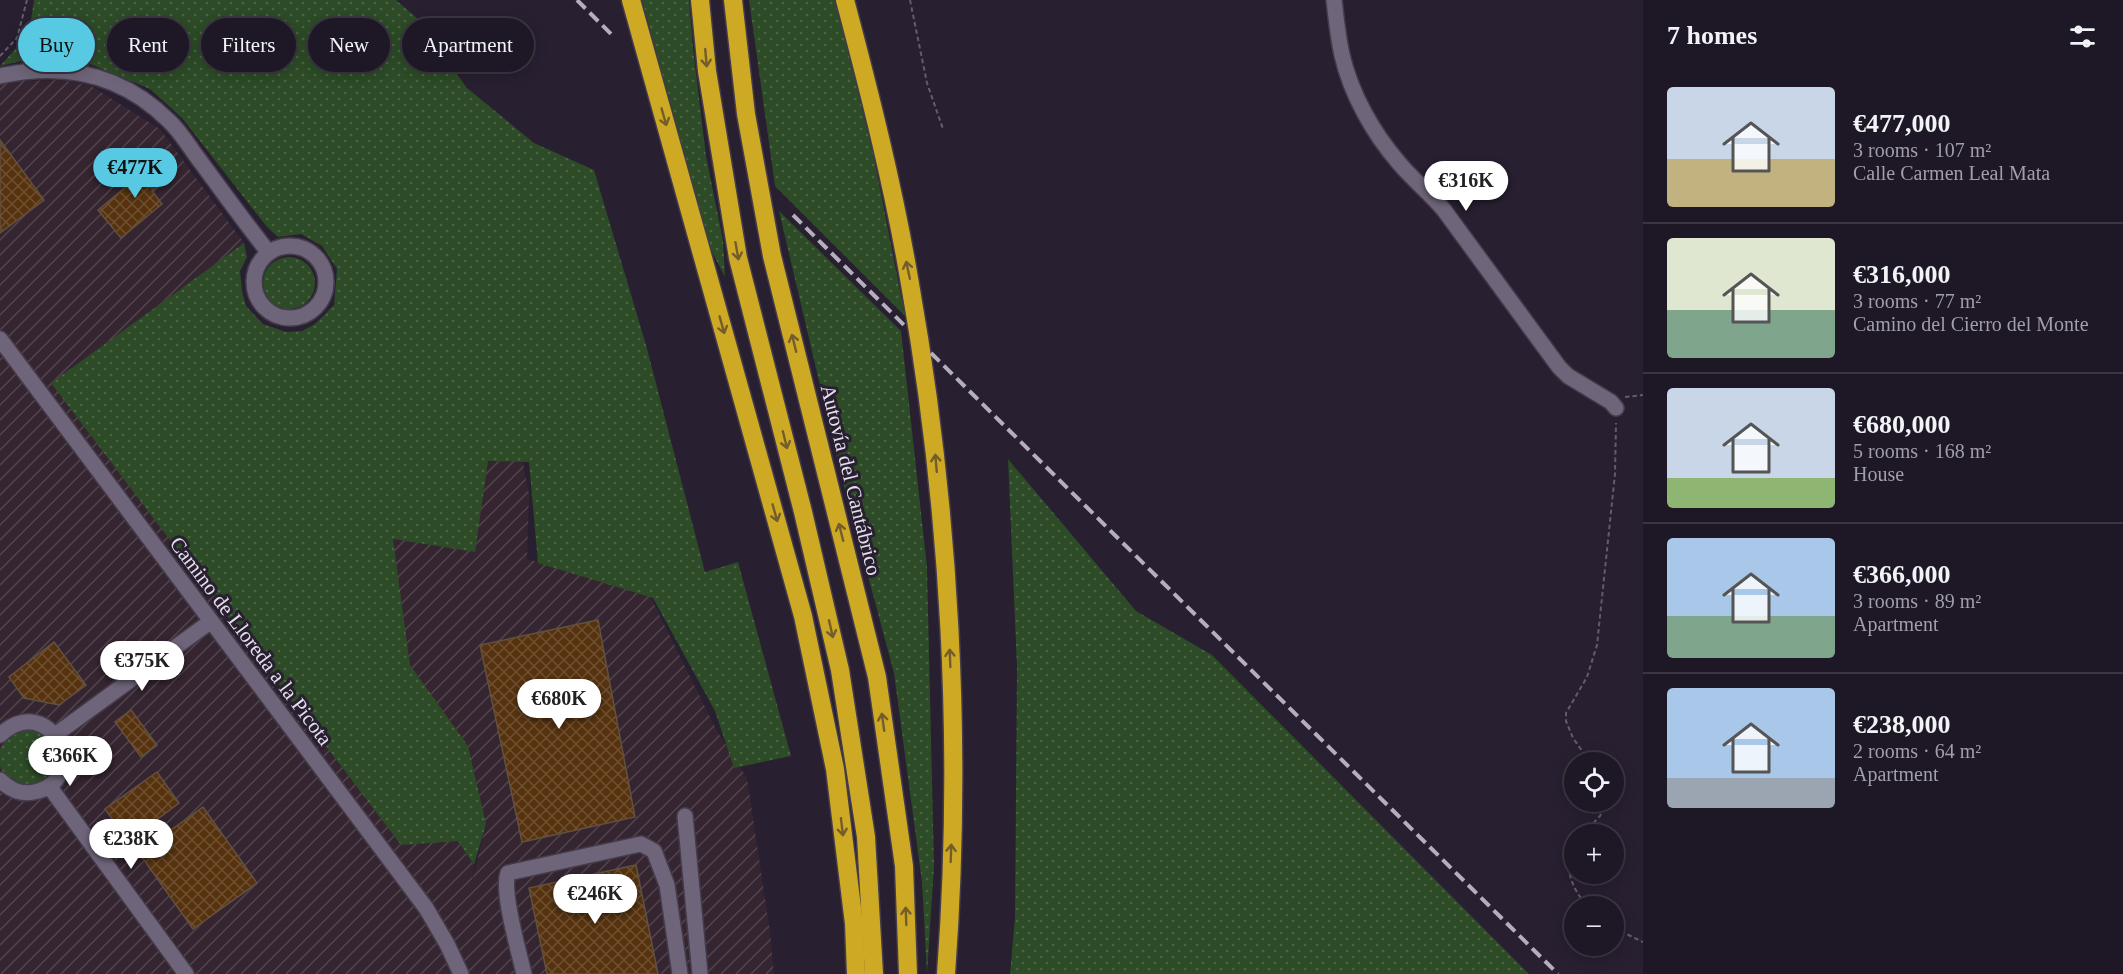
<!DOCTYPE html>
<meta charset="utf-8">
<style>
body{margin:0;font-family:Georgia,serif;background:#2b2432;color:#f1f3f6;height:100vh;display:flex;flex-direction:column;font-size:22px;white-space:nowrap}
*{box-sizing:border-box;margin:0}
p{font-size:20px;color:#a19fa7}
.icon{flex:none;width:33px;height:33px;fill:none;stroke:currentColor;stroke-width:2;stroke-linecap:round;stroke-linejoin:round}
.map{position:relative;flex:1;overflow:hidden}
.details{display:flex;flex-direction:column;background:#1e1725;width:480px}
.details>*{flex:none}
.top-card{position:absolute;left:18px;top:18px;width:570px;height:54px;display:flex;gap:12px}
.buttons{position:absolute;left:1564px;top:752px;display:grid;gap:12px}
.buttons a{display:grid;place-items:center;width:60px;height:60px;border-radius:50%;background:#1e1725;box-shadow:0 3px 15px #0003,0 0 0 2px #3c3642;font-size:30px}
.price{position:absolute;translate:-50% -51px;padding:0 14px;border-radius:21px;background:#fff;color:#222;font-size:20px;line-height:39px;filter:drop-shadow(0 2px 3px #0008)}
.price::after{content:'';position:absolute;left:50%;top:36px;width:18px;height:14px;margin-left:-9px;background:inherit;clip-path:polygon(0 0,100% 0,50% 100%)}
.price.active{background:#58c9e3;color:#111}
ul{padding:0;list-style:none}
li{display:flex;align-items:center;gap:18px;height:150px;padding:0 24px}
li+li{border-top:2px solid #3c3642}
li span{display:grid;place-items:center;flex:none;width:168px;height:120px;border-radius:6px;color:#555}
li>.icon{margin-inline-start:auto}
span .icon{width:72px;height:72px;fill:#fffc;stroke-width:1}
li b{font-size:26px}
h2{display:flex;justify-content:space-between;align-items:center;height:72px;padding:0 24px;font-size:26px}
.tag{padding:0 21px;border-radius:27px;background:#1e1725;box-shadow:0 3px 15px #0003,0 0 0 2px #3c3642;font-size:21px;line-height:54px}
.tag.active{background:#58c9e3;color:#111}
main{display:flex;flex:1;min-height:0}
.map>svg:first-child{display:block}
.industrial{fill:url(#industrial-furrows)}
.grass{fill:url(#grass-dots)}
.building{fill:url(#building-cross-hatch);stroke:#625040;stroke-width:1.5}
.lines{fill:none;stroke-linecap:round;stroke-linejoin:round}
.minor-casing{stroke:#443c4b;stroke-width:18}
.highway-casing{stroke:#443c4b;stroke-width:21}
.path{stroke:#645c6c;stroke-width:2;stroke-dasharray:4.5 3;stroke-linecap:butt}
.minor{stroke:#6f657a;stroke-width:15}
.highway{stroke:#cda924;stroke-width:18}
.rail{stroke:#b5aebc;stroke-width:4;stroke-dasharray:12 6;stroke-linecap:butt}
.oneway{stroke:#725d2b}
.labels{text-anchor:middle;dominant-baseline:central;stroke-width:6;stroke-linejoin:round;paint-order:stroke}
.street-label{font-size:21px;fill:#e5dfeb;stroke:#281f31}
</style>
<main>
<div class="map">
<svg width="1643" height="974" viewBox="0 0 1643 974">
<defs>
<pattern id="industrial-furrows" width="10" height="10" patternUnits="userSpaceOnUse" patternTransform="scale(1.5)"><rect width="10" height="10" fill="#352530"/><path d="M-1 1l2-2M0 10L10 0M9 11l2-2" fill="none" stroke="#52444e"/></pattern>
<pattern id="grass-dots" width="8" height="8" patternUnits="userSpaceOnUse" patternTransform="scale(1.5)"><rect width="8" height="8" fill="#2c4b26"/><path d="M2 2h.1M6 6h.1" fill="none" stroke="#4a6446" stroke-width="1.8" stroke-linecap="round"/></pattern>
<pattern id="building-cross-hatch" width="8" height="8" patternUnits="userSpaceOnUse" patternTransform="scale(1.5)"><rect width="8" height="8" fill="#56330e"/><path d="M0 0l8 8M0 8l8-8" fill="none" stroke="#6e5031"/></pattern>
</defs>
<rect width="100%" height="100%" fill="#281f31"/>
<path class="industrial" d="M62,80L91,86L160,129L244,243L52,383L458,841L474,865L472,882L486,824L400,662L388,537L479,463L522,458L529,494L527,559L647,590L717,731L747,778L770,932L774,974H0V85L19,81Z"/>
<g class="grass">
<path d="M34,0H396L435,34L451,66L467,88L534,143L594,170L646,345L705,572L738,562L791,756L734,768L715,711L653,598L538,563L529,462L488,461L475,552L393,539L410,665L468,746L486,824L474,865L458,841L401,845L51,383L244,243L247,257L240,271L242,291L246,306L263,324L286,332L302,331L315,324L334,305L337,269L322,246L301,234L278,237L267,227L182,118L150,89L90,64L38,57L0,66L29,34Z"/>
<path d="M642,0H689L693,48L706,156L723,240L725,277L708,244Z"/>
<path d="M749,0H836L874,158L905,316L775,186Z"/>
<path d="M779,211L901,331L927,567L934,866L927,974L922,882L894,673L843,483Z"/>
<circle cx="289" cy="283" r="26"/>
<path d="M1008,459L1136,611L1212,655L1529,974H1010L1015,917L1017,667Z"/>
<circle cx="27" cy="758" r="28"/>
</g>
<g class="building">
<path d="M0,140L44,200L0,233Z"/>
<path d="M147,156L167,179L152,191L162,204L121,238L98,210L140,175L134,167Z"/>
<path d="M598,620L635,817L522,842L480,645Z"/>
<path d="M54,642L86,685L59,705L24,698L9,677Z"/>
<path d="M131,710L157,745L141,757L115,722Z"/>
<path d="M157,772L179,803L128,841L105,809Z"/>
<path d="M203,807L257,883L193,929L139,853Z"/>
<path d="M636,865L658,974H547L529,888Z"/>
</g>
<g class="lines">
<g class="minor-casing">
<g id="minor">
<path d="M1334,0C1336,18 1338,37 1342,55C1351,94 1373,133 1399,163C1413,180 1430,193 1444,210L1559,367L1568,376L1611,402L1616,408"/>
<path d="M0,76C64,62 122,74 169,121C181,132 190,148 200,161C223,192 245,223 269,253"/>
<circle cx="290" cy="282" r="36"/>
<path d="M0,339L426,908L447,944L461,974"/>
<path d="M0,735C51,688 92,781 34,792C20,795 9,789 0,780"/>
<path d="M55,735L210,622"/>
<path d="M49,786L186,974"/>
<path d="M685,816L700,974"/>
<path d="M524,974C519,952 501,891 508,873L641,844L654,851L667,885L680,974"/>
</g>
</g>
<g class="highway-casing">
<g id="highway">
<path d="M631,0L803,616L835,769L854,924L856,974"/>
<path d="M700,0L707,71L738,258L803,512L840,670L866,837L874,974"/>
<path d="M733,0L746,114L772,256L877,677L904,866L908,974"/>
<path d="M845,0C870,94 894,189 910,284C950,509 963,746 946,974"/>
</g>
</g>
<g class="path">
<path d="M910,0L927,83L943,129"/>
<path d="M0,56L17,38L27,0"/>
<path d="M1625,397L1643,395"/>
<path d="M1590,762L1573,738L1566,721V713L1587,677L1597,645L1615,474L1616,423"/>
<path d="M1583,834L1600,816L1607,801"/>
<path d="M1575,845C1562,867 1572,888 1587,906"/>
<path d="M1614,928L1643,942"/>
</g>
<use href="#minor" class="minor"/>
<use href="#highway" class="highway"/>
<g class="rail">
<path d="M577,0L611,34"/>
<path d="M793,215L904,325"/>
<path d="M931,353L1558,974"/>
</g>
</g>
<defs><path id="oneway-shaft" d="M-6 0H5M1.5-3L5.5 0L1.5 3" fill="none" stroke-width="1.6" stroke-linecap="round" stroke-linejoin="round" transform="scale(1.5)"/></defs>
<g class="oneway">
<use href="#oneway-shaft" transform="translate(706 58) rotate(85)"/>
<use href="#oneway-shaft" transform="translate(664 117) rotate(74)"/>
<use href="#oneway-shaft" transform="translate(737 251) rotate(80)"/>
<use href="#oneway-shaft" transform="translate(908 270) rotate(-102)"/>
<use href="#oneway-shaft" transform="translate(722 325) rotate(74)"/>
<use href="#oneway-shaft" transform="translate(794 343) rotate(-104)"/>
<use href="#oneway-shaft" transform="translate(785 440) rotate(76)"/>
<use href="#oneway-shaft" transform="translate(936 463) rotate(-95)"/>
<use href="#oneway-shaft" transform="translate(775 513) rotate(74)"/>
<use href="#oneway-shaft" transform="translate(841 532) rotate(-104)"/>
<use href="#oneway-shaft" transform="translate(831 629) rotate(77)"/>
<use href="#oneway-shaft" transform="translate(950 658) rotate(-92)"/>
<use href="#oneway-shaft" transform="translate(883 722) rotate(-98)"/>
<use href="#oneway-shaft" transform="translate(842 827) rotate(83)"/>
<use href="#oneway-shaft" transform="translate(951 853) rotate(-88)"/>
<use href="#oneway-shaft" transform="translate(906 916) rotate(-92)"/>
</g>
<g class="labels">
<g class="street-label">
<text transform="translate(851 480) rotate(76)">Autovía del Cantábrico</text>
<text transform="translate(251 641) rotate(53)">Camino de Lloreda a la Picota</text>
</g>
</g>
</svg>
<div class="buttons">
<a><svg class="icon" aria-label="locate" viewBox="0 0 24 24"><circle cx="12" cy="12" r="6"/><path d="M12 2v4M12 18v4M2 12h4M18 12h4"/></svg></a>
<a>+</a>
<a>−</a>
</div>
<b class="price active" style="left:135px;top:199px">€477K</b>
<b class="price" style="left:1466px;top:212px">€316K</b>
<b class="price" style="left:142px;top:692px">€375K</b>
<b class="price" style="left:559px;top:730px">€680K</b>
<b class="price" style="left:70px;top:787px">€366K</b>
<b class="price" style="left:131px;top:870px">€238K</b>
<b class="price" style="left:595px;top:925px">€246K</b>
<div class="top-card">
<a class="tag active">Buy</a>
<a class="tag">Rent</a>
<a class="tag">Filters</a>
<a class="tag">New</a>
<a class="tag">Apartment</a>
</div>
</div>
<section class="details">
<h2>7 homes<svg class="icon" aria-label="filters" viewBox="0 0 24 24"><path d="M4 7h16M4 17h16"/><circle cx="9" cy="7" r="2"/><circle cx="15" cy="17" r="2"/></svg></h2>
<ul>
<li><span style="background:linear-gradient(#c9d6e8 60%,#c2b280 0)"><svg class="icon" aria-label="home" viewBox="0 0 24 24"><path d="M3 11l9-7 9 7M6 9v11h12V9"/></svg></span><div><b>€477,000</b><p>3 rooms · 107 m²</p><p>Calle Carmen Leal Mata</p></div></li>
<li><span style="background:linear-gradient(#dfe7d0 60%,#7fa58c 0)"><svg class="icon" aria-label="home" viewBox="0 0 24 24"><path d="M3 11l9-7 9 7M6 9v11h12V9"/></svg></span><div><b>€316,000</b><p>3 rooms · 77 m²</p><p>Camino del Cierro del Monte</p></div></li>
<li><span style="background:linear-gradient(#c9d6e8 75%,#8fb573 0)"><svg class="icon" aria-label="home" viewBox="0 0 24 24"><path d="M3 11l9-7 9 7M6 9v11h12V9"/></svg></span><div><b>€680,000</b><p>5 rooms · 168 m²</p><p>House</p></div></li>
<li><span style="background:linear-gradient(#a9c7e8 65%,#7fa58c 0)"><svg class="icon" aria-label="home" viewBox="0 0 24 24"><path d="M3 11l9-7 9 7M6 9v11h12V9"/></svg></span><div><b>€366,000</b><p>3 rooms · 89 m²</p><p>Apartment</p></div></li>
<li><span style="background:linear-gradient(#a9c7e8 75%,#9aa5b1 0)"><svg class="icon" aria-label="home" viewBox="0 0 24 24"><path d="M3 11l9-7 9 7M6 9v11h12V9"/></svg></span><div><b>€238,000</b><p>2 rooms · 64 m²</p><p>Apartment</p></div></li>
</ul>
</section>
</main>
